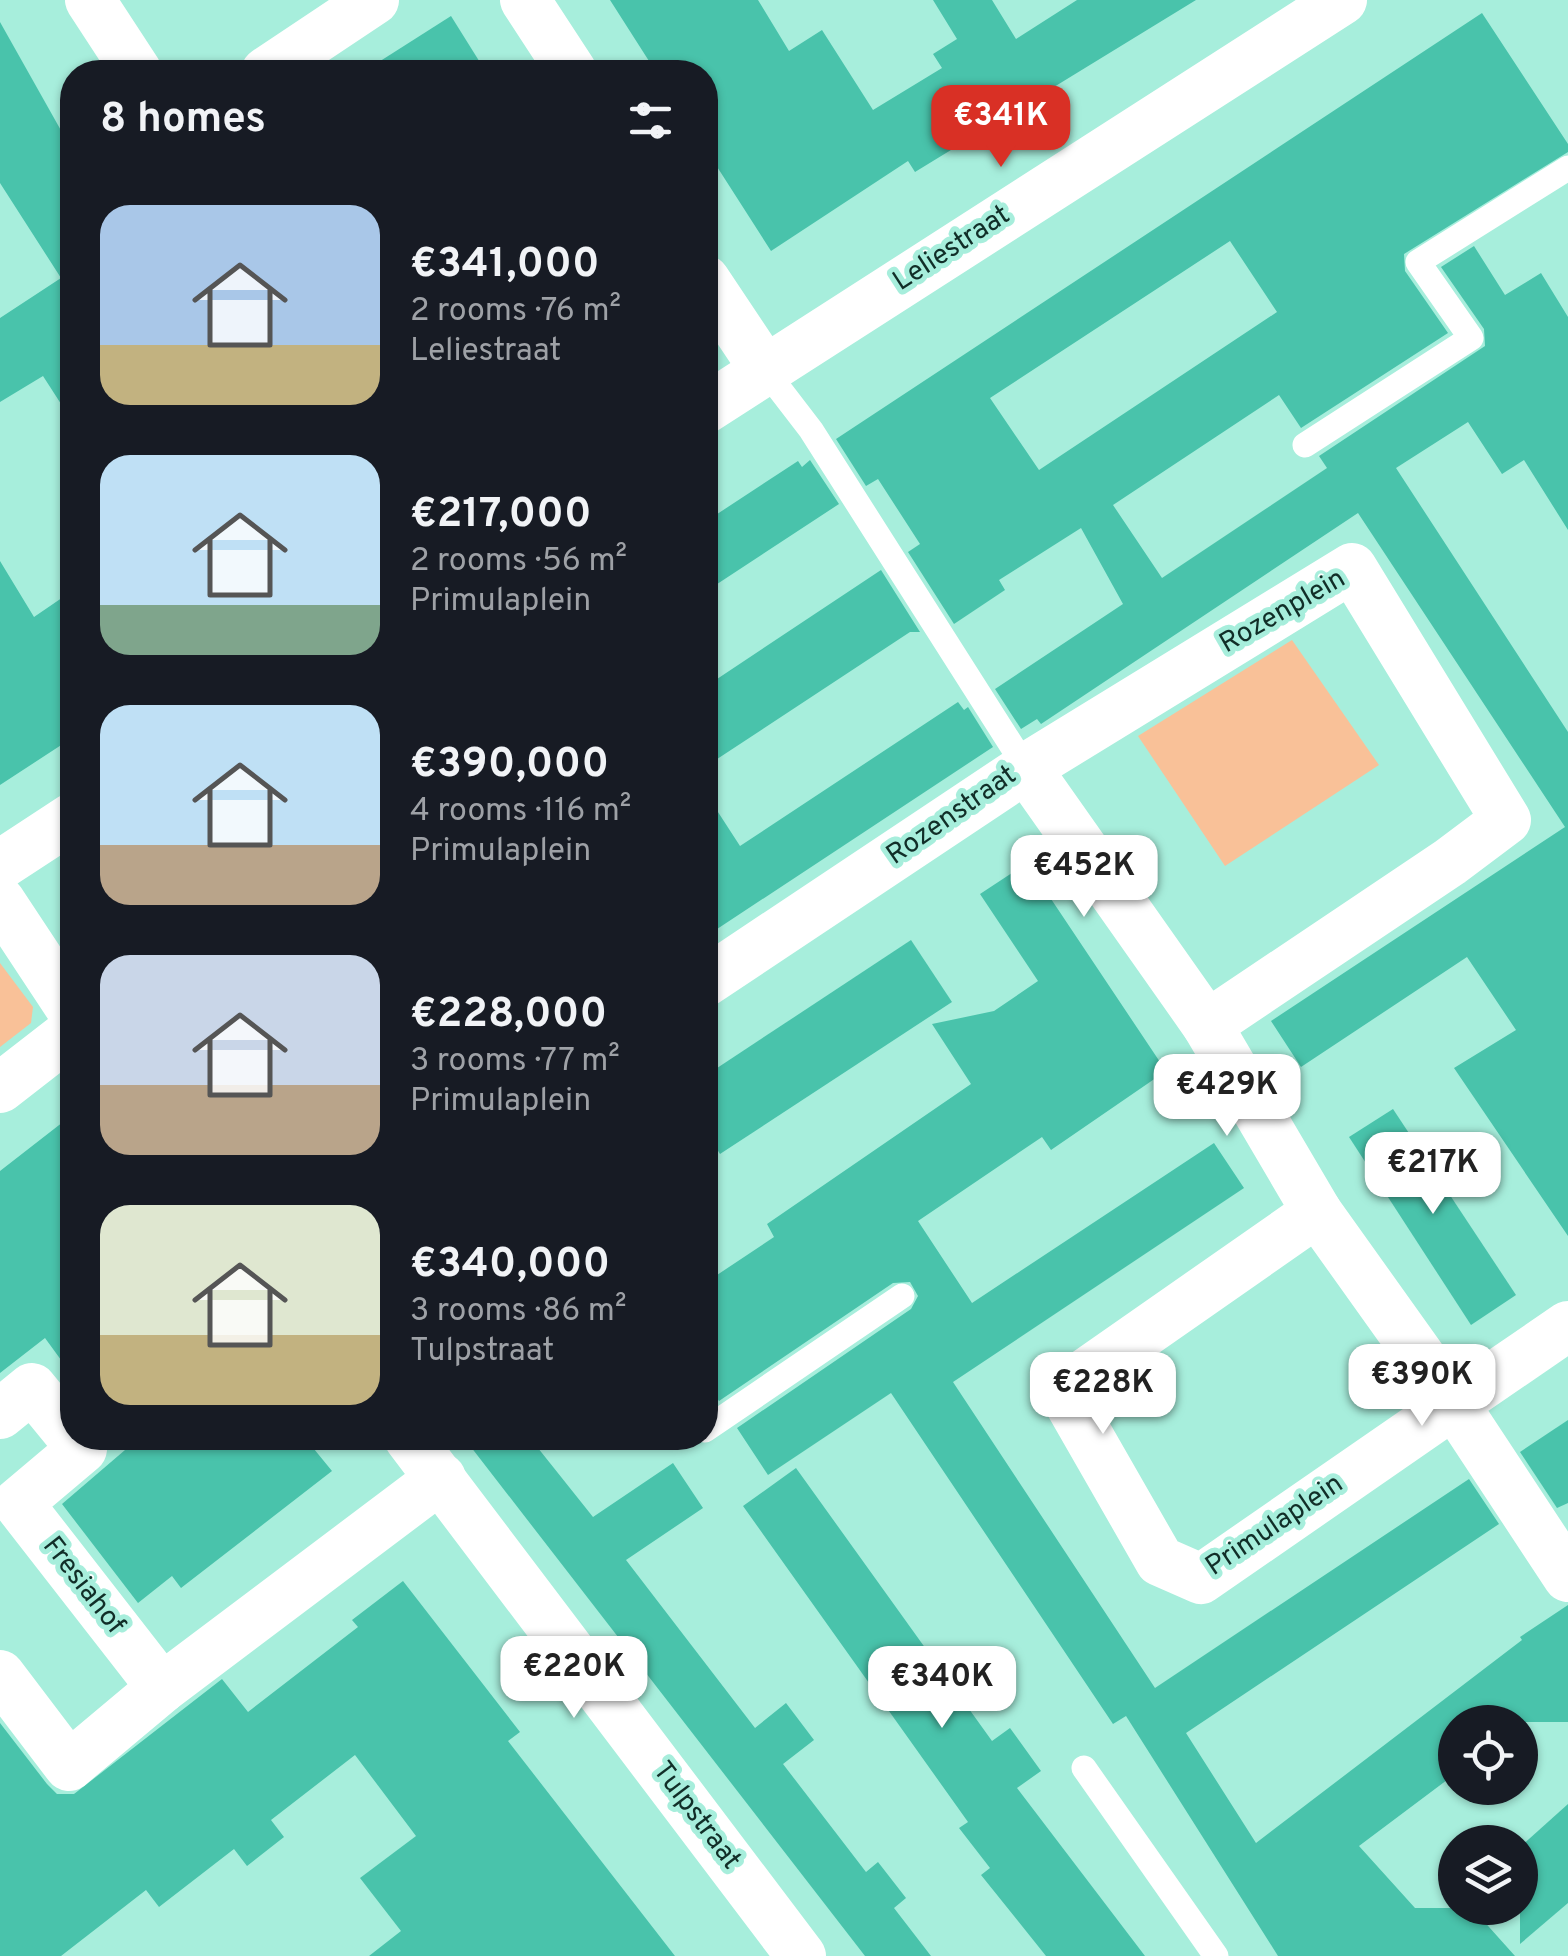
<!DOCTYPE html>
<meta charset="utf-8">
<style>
body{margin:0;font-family:Overpass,sans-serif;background:#242831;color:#f1f3f6;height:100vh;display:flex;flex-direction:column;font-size:38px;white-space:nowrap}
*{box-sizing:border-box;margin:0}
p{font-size:32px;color:#9ea1a6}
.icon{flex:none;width:55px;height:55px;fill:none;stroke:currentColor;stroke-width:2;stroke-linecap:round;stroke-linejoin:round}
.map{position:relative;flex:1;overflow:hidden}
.drawer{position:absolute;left:60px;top:60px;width:658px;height:1390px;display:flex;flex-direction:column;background:#171b24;border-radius:40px;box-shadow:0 2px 8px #0004}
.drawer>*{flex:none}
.buttons{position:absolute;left:1438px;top:1705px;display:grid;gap:20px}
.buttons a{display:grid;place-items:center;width:100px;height:100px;border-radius:50%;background:#171b24;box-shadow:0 2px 8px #0004;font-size:50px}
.price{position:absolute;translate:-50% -85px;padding:0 22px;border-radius:20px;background:#fff;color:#222;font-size:32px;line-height:65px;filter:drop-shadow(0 2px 5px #0008)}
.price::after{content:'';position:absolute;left:50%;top:60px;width:30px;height:22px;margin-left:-15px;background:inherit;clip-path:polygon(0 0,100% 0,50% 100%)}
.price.on{background:#d93025;color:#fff}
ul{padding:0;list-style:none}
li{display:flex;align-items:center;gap:30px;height:250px;padding:0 40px}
li span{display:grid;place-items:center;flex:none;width:280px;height:200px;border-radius:30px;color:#555}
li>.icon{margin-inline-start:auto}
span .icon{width:120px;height:120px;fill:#fffc;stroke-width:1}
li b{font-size:42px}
h2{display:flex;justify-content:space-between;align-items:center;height:120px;padding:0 40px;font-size:42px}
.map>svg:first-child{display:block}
.green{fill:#f9c198}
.building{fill:#49c3ab;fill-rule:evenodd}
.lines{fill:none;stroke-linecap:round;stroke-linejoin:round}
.lane{stroke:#fff;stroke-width:25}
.street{stroke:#fff;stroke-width:50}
.labels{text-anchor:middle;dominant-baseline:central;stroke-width:10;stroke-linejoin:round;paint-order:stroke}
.street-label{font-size:28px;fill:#112e28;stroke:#a7eedc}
</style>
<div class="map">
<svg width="1568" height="1956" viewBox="0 0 1568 1956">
<rect width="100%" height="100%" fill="#a7eedc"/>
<g class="green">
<path d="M1292,640L1379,765L1225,866L1138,736Z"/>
<path d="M0,963L33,1007L31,1023L0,1047Z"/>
</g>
<g class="building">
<path d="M610,0H758L789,51L822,30L873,110L942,68L933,54L957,39L933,0H992L1016,39L1077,0H1196L915,172L908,161L771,251L705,148V72H656Z"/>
<path d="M1482,13L1568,144V152L1404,254L1405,271L1448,333L1301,428L1279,395L1113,505L1162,578L1327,468L1319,456L1485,346L1484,329L1441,267L1474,246L1505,295L1541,273L1568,317V530L1524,460L1502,474L1468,422L1396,468L1568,732V1236L1454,1068L1516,1030L1467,957L1301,1067L1271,1021L1565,827L1358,513L1041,724L1037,719L1021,729L995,689L1123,604L1081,528L999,580L1005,590L954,624L908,552L920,544L878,479L866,486L836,439ZM1230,241L1277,312L1039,470L990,398Z"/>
<path d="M451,16L486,72H363Z"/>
<path d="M0,22L72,150V421L43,376L0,402V318L61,278L0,183Z"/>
<path d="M810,460L839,504L705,592V522L798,461L802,467Z"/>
<path d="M0,561L34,617L72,591V738L0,785Z"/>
<path d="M881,570L920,632H910L705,767V687Z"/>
<path d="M958,702L964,710L968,707L993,747L705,937V792L740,846Z"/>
<path d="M1027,863L1166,1071L1051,1150L1042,1137L918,1221L972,1303L1214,1143L1244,1188L953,1382L1155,1688L1469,1479L1499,1524L1186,1733L1256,1843L1522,1640L1520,1637L1568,1605V1722H1455V1774L1359,1846L1415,1908H1472L1515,1956H1278L1126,1716L1113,1724L891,1393L768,1475L737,1428L911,1309L918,1296L910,1282L893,1283L719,1401L705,1381V1283L774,1237L767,1224L971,1084L932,1024L994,1011L1038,981L980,894Z"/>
<path d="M911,940L952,1002L720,1154L705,1130V1076Z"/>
<path d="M1393,1109L1516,1295L1471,1325L1349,1137Z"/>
<path d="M72,1115V1375L45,1338L0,1373V1171Z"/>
<path d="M1568,1420V1503L1557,1508L1520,1452Z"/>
<path d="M139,1438H305L332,1471L181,1588L172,1576L138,1603L62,1504Z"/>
<path d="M464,1438H530L593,1517L673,1463L703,1508L626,1560L755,1728L786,1703L814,1740L783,1764L866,1872L878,1862L906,1898L894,1908L931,1956H865Z"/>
<path d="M796,1468L992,1741L1010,1728L1041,1771L1017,1788L1145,1956H1046L981,1875L990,1868L959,1828L968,1822L743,1506Z"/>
<path d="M403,1581L520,1732L508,1741L675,1956H369L401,1931L360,1878L416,1836L355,1755L271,1820L284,1837L247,1866L234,1849L159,1907L146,1890L61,1956H0V1723L47,1784L57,1794H74L222,1679L248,1712L358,1627L352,1620Z"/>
<path d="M1568,1804V1903L1520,1944V1847Z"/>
</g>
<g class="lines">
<g class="lane">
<path d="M765,370L811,430L1026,768"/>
<path d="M1305,445L1471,338L1418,262L1568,168"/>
<path d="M705,1430L902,1296"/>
<path d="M1084,1768L1216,1956"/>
</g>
<g class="street">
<path d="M90,0L137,72"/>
<path d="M525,0L572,72"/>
<path d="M266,72L374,0"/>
<path d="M705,280L765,370"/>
<path d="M705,409L1342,0"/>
<path d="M1026,768L1207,1025L1317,1212"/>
<path d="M0,865L72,818"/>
<path d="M0,901L72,1010"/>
<path d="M705,982L1026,768L1352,568L1506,820L1450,862L1207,1025"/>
<path d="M0,1088L72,1032"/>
<path d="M1317,1212L1454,1404L1201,1579L1160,1561L1062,1390Z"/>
<path d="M1568,1326L1454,1404L1568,1577"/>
<path d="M0,1414L32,1388L82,1449L18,1503L162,1688"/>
<path d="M409,1438L801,1956"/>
<path d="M0,1675L69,1766L162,1688L441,1478"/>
</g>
</g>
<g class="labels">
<g class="street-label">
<text transform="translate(952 249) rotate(-33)">Leliestraat</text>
<text transform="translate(1283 612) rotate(-30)">Rozenplein</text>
<text transform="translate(952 816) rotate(-35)">Rozenstraat</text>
<text transform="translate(1275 1526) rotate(-34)">Primulaplein</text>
<text transform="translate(83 1586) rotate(52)">Fresiahof</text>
<text transform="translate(696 1816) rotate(53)">Tulpstraat</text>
</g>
</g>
</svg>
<div class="buttons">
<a><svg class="icon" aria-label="locate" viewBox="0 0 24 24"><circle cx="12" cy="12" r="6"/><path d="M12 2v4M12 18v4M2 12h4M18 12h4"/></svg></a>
<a><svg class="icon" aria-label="layers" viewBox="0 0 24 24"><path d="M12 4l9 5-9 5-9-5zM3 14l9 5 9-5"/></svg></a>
</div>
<b class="price on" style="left:1001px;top:170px">€341K</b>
<b class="price" style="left:1084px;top:920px">€452K</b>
<b class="price" style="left:1227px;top:1139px">€429K</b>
<b class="price" style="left:1433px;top:1217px">€217K</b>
<b class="price" style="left:1422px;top:1429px">€390K</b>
<b class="price" style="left:1103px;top:1437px">€228K</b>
<b class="price" style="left:574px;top:1721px">€220K</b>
<b class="price" style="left:942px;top:1731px">€340K</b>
<section class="drawer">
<h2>8 homes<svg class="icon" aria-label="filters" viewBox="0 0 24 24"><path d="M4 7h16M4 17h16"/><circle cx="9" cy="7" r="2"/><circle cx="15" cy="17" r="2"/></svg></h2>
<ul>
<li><span style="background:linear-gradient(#a9c7e8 70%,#c2b280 0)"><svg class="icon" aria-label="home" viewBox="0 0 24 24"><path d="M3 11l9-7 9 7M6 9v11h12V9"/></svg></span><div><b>€341,000</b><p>2 rooms · 76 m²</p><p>Leliestraat</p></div></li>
<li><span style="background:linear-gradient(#bfe0f5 75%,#7fa58c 0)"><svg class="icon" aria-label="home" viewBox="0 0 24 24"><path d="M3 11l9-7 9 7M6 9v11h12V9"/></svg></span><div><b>€217,000</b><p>2 rooms · 56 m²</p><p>Primulaplein</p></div></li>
<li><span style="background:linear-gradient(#bfe0f5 70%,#b9a48a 0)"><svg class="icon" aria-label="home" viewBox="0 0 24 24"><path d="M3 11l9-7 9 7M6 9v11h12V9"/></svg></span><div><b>€390,000</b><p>4 rooms · 116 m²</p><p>Primulaplein</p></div></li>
<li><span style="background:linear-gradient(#c9d6e8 65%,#b9a48a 0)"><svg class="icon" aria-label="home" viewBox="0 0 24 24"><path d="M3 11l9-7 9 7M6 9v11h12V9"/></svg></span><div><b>€228,000</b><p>3 rooms · 77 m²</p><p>Primulaplein</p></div></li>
<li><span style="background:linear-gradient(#dfe7d0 65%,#c2b280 0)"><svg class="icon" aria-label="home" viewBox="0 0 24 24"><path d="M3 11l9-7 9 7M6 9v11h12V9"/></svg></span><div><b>€340,000</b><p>3 rooms · 86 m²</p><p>Tulpstraat</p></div></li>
</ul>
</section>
</div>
